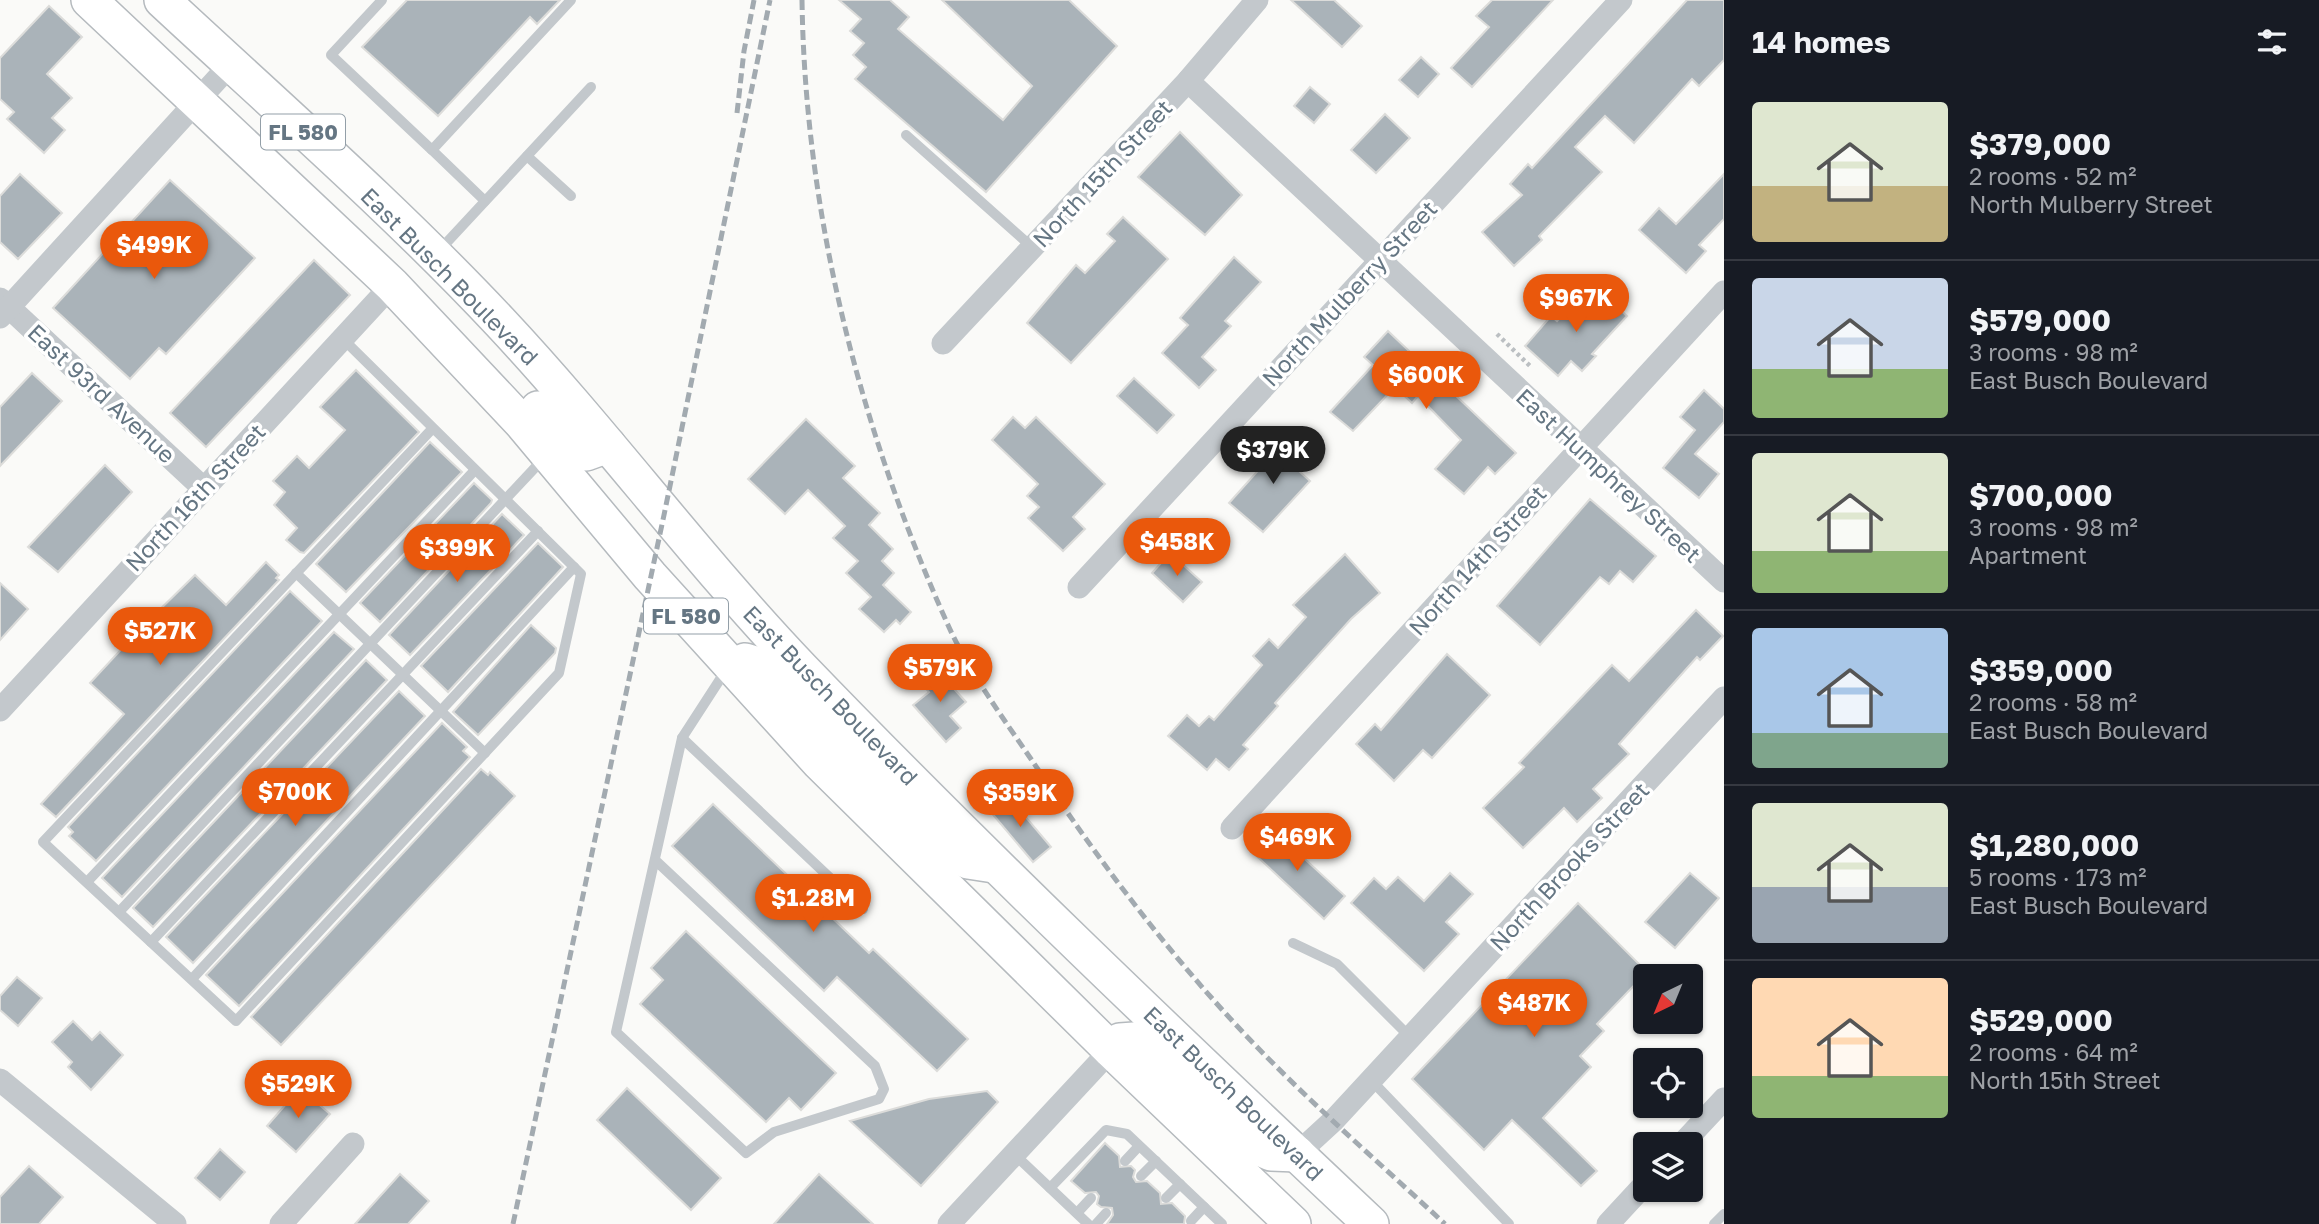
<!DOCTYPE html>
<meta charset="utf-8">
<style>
body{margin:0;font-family:"Golos Text",sans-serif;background:#242831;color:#f1f3f6;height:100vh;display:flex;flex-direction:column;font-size:26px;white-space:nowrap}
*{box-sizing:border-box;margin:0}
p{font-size:23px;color:#9ea1a6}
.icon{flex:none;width:38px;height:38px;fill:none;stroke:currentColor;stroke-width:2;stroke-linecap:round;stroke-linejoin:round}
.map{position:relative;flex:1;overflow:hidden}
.panel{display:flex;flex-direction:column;background:#171b24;width:595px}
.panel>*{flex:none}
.needle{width:46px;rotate:223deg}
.fabs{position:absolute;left:1633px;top:964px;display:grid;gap:14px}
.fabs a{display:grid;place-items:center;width:70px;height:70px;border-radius:7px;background:#171b24;box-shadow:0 2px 5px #0004;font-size:35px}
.price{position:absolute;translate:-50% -60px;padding:0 16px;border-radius:24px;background:#ea580c;color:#fff;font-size:23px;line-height:46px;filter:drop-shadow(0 2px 4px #0008)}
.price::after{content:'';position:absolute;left:50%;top:42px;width:21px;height:16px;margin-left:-10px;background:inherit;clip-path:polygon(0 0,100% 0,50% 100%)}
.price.current{background:#222;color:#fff}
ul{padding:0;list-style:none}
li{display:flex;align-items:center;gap:21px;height:175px;padding:0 28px}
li+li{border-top:2px solid #363941}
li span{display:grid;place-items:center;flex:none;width:196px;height:140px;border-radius:7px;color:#555}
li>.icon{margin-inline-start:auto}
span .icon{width:84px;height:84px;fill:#fffc;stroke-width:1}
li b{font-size:30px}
h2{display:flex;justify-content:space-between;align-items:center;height:84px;padding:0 28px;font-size:30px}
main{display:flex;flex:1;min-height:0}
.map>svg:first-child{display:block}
.building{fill:#aab3b9;stroke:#dcdcda;stroke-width:2}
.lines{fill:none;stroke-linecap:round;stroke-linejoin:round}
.primary-casing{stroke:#b5babe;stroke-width:38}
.path{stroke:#bbbfc2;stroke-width:4.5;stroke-dasharray:3.5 3.5;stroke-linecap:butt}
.lane{stroke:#c3c8cc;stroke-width:10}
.street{stroke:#c3c8cc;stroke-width:23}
.primary{stroke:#fff;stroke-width:35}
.rail{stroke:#a2aab0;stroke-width:5;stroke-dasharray:10 5;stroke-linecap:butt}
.labels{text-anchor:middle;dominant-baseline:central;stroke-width:7;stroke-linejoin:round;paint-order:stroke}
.shield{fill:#fff;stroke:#939fa8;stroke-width:2}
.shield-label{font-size:21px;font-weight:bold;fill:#657683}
.street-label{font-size:23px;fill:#657683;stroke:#fff}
</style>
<main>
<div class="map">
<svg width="1724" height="1224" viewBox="0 0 1724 1224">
<rect width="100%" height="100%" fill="#fafaf8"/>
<g class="building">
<path d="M407,0H560L537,24L530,17L438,116L362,47Z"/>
<path d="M839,0H890L909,17L898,29L1003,120L1032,86L942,0H1069L1117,46L986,192L855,79L866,67L853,55L864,43L850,31L861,19Z"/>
<path d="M1291,0H1334L1362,26L1342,47Z"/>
<path d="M1492,0H1553L1472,87L1451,68L1489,27L1476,16Z"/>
<path d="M1687,0H1724V60L1699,86L1692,79L1634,143L1605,116L1575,147L1602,172L1539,236L1542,240L1514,266L1482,232L1522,195L1510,184L1528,164L1532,168Z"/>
<path d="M49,6L82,37L47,74L72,98L52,118L65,130L44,153L7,119L14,112L0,99V58Z"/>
<path d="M1421,57L1439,74L1418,97L1399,80Z"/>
<path d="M1310,87L1330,104L1314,123L1294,106Z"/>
<path d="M1385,114L1410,138L1376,173L1351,150Z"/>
<path d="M1180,132L1242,195L1205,235L1138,177Z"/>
<path d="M20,174L62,213L18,259L0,242V196Z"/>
<path d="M1724,174V219L1699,245L1706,251L1686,273L1639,230L1659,208L1676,224Z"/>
<path d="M170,180L255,258L166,354L159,348L130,379L53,308Z"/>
<path d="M1123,217L1168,259L1071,363L1027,323L1076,265L1085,273L1115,241L1107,234Z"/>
<path d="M1234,257L1261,282L1225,321L1231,326L1202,357L1216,370L1199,388L1162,353L1188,325L1180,318Z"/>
<path d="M314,260L350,295L206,447L170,413Z"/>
<path d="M1603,294L1627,316L1592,354L1596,356L1582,371L1571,361L1558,376L1525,346L1551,316L1557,321L1578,298L1590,308Z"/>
<path d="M1388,331L1516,453L1495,474L1488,467L1464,494L1435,469L1461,440L1418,396L1412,403L1395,387L1353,431L1330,412L1373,365L1364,357Z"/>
<path d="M356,370L419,432L304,553L300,552L286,540L297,528L274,505L285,492L273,481L297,456L309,468L345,430L320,407Z"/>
<path d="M32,373L62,401L0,466V407Z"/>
<path d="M1134,378L1174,415L1157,433L1117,396Z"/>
<path d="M1704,390L1724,409V422L1695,454L1719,474L1699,498L1663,468L1695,430L1680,417Z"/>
<path d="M1013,417L1025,428L1036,417L1105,484L1073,517L1085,529L1063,551L1028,518L1039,507L1027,496L1038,484L992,440Z"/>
<path d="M806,419L855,466L843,478L880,513L869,525L893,549L882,561L894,573L883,585L911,612L900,624L896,620L884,632L859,609L871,597L846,573L858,561L833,538L845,526L808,490L785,514L748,479Z"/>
<path d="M1288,437L1311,457L1299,471L1310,481L1263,532L1229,503Z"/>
<path d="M430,442L462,472L346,592L316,564Z"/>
<path d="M105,465L132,492L58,572L28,547Z"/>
<path d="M474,483L492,500L491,503L380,622L360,603Z"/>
<path d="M1590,499L1656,556L1633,582L1620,571L1609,584L1600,577L1540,645L1497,606Z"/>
<path d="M502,514L524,535L410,655L389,635Z"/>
<path d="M538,543L563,567L448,692L421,666Z"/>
<path d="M1170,553L1202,582L1183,602L1152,573Z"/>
<path d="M1345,554L1380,593L1351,619L1275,703L1278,706L1243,745L1248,749L1229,770L1216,759L1207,770L1168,736L1187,715L1199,726L1209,716L1214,720L1262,665L1253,656L1269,639L1278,648L1306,617L1293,605Z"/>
<path d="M266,562L279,575L276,578L279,580L56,817L41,804L124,714L90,683L141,628L195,575L226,605Z"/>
<path d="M0,583L28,609L0,640Z"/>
<path d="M290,591L322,621L96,861L69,836L73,832L68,827Z"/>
<path d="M1696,610L1723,636L1700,660L1697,657L1619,744L1629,754L1593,789L1602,798L1577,822L1564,808L1523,848L1483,808L1524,767L1519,763L1612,665L1629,681Z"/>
<path d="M531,625L556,648L555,653L478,735L453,712Z"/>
<path d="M334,632L354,649L122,897L102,878Z"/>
<path d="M1447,654L1490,695L1432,758L1423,750L1394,781L1356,744L1375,724L1381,730Z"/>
<path d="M366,660L387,680L153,927L133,908Z"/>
<path d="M933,666L966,702L950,716L961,728L946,742L913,705L929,692L918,679Z"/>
<path d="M399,691L425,716L193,963L166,937Z"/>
<path d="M442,723L467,747L463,751L470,757L239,1006L206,975Z"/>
<path d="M481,769L488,775L490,772L515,796L281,1045L251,1017Z"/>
<path d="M1008,796L1051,847L1033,862L990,811Z"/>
<path d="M713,804L869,953L873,949L968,1039L937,1071L837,977L824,991L672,846Z"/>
<path d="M1270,827L1345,896L1324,919L1249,849Z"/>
<path d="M1450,873L1473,894L1446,922L1459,934L1424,971L1351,903L1374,878L1386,889L1398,877L1424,901Z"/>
<path d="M1690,873L1719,898L1675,948L1645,922Z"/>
<path d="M1578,903L1647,972L1597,1024L1604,1031L1580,1056L1591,1067L1543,1118L1597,1171L1581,1186L1512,1120L1484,1150L1412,1079Z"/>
<path d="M686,931L836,1073L801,1110L789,1098L766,1122L640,1004L663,980L651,968Z"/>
<path d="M17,977L42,998L18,1026L0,1010V996Z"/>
<path d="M73,1021L92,1040L100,1032L123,1055L91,1090L68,1067L72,1062L52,1042Z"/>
<path d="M300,1088L330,1114L296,1152L267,1126Z"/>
<path d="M627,1088L721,1178L691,1210L597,1120Z"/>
<path d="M987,1091L998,1102L921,1186L850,1121L929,1099Z"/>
<path d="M1105,1143L1119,1156L1120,1167L1131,1166L1135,1170L1133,1177L1136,1182L1147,1181L1160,1193L1161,1204L1172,1203L1185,1216L1184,1224H1107L1113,1215L1112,1208L1101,1207L1097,1204L1099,1196L1096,1192L1085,1193L1071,1181Z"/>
<path d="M220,1149L245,1172L220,1200L195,1178Z"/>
<path d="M29,1166L63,1197L39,1224H0V1197Z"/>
<path d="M400,1174L429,1201L408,1224H355Z"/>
<path d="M819,1174L873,1224H774Z"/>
</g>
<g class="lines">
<g class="primary-casing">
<g id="primary">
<path d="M89,0L392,285L522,423L650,576L819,762L1111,1050L1293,1224"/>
<path d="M162,0C276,106 394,209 500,322C605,434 695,557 801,668C985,859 1178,1042 1371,1224"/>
<path d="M538,409L579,451L586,453L608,445"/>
<path d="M745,661L758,665L773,677L949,852L968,861L994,865"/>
<path d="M1111,1050L1120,1041L1134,1040L1246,1142L1271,1153L1297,1154"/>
</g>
</g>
<path class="path" d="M1497,334L1530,366"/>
<g class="lane">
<path d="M382,0L331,55L432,150"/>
<path d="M906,135L1033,248"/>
<path d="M527,156L571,196"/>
<path d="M485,201L432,150L571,0"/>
<path d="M437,253L591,87"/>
<path d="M342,338L574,567L581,574L559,673L236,1021L43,842L433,428"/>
<path d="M296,573L485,753"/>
<path d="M682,738L863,909"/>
<path d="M655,860L875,1066L884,1089L879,1099L774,1132L746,1153L616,1032L682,738L728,667"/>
<path d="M87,882L475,470"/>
<path d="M119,912L545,457"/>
<path d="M151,942L538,531"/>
<path d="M1293,943L1337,964L1410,1037"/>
<path d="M192,979L574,567"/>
<path d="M1371,1080L1509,1224"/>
<path d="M1014,1154L1088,1224"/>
<path d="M1125,1161L1139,1146"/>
<path d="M1141,1176L1156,1161"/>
<path d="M1050,1188L1106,1130L1127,1134L1222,1224"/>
<path d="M1166,1198L1180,1184"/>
<path d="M1077,1213L1091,1198"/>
<path d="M1191,1221L1204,1207"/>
<path d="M1096,1224L1106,1213"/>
<path d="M1714,1224L1724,1214"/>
</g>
<g class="street">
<path d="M1188,81L1724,581"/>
<path d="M0,299L203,488"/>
<path d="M0,317L231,64"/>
<path d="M943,343L1188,81L1257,0"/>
<path d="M1079,587L1621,0"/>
<path d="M0,710L392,285"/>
<path d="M1232,828L1724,292"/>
<path d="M0,1080L175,1224"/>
<path d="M1682,1144L1724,1099"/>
<path d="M1297,1154L1334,1120L1724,698"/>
<path d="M281,1224L353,1144"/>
<path d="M949,1224L1111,1050"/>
<path d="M1608,1224L1645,1184"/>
</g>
<use href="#primary" class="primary"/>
<g class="rail">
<path d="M802,0C805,215 860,429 948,625C968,670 1003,718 1031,759C1091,849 1154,935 1227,1015C1294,1089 1372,1156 1445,1224"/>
<path d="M737,113L744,51L754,0"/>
<path d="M513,1224L664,515L770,0"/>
</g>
</g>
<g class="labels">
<g class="shield">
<rect x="261" y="114.5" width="84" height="35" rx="5"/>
<rect x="644" y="598.5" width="84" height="35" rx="5"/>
</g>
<g class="shield-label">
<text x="303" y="132">FL 580</text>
<text x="686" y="616">FL 580</text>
</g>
<g class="street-label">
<text transform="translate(1102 173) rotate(-47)">North 15th Street</text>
<text transform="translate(450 276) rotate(45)">East Busch Boulevard</text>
<text transform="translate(1349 293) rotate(-47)">North Mulberry Street</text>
<text transform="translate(102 393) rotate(43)">East 93rd Avenue</text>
<text transform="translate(1609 475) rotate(43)">East Humphrey Street</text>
<text transform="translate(195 497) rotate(-47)">North 16th Street</text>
<text transform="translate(1477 560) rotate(-48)">North 14th Street</text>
<text transform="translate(831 695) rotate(46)">East Busch Boulevard</text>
<text transform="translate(1569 866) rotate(-47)">North Brooks Street</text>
<text transform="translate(1234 1093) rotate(44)">East Busch Boulevard</text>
</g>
</g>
</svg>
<div class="fabs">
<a><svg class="needle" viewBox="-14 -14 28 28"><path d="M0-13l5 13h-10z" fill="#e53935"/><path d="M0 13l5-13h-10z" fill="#9ea1a6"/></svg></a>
<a><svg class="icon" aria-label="locate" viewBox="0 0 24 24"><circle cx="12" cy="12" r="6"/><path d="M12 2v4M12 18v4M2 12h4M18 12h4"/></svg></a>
<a><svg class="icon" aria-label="layers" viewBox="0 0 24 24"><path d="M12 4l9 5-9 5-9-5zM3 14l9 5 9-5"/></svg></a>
</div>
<b class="price" style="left:154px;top:281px">$499K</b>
<b class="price" style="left:1576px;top:334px">$967K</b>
<b class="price" style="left:1426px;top:411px">$600K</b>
<b class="price current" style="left:1273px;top:486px">$379K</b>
<b class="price" style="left:1177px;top:578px">$458K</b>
<b class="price" style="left:457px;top:584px">$399K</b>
<b class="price" style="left:160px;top:667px">$527K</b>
<b class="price" style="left:940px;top:704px">$579K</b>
<b class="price" style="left:295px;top:828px">$700K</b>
<b class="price" style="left:1020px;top:829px">$359K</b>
<b class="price" style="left:1297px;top:873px">$469K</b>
<b class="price" style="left:813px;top:934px">$1.28M</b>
<b class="price" style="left:1534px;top:1039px">$487K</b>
<b class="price" style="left:298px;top:1120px">$529K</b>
</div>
<section class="panel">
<h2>14 homes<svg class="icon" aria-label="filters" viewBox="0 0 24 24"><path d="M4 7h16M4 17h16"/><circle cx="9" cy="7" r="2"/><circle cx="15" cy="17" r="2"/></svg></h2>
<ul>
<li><span style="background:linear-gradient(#dfe7d0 60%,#c2b280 0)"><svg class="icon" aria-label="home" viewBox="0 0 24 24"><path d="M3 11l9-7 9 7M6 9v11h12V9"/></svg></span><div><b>$379,000</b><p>2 rooms · 52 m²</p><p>North Mulberry Street</p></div></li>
<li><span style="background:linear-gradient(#c9d6e8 65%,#8fb573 0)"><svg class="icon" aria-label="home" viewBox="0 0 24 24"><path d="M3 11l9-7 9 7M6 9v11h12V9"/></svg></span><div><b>$579,000</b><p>3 rooms · 98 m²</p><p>East Busch Boulevard</p></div></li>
<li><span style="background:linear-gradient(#dfe7d0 70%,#8fb573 0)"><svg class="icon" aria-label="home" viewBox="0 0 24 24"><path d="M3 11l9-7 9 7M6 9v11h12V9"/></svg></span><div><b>$700,000</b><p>3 rooms · 98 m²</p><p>Apartment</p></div></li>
<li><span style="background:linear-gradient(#a9c7e8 75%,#7fa58c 0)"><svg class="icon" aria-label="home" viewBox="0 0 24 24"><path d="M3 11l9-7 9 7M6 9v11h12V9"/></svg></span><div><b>$359,000</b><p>2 rooms · 58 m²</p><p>East Busch Boulevard</p></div></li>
<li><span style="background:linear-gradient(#dfe7d0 60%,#9aa5b1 0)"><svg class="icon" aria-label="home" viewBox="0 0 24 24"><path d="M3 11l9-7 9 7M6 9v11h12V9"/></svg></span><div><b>$1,280,000</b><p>5 rooms · 173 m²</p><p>East Busch Boulevard</p></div></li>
<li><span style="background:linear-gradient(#ffd9b3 70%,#8fb573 0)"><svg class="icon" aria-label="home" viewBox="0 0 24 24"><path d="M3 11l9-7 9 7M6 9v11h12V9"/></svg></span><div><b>$529,000</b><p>2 rooms · 64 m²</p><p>North 15th Street</p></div></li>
</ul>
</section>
</main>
